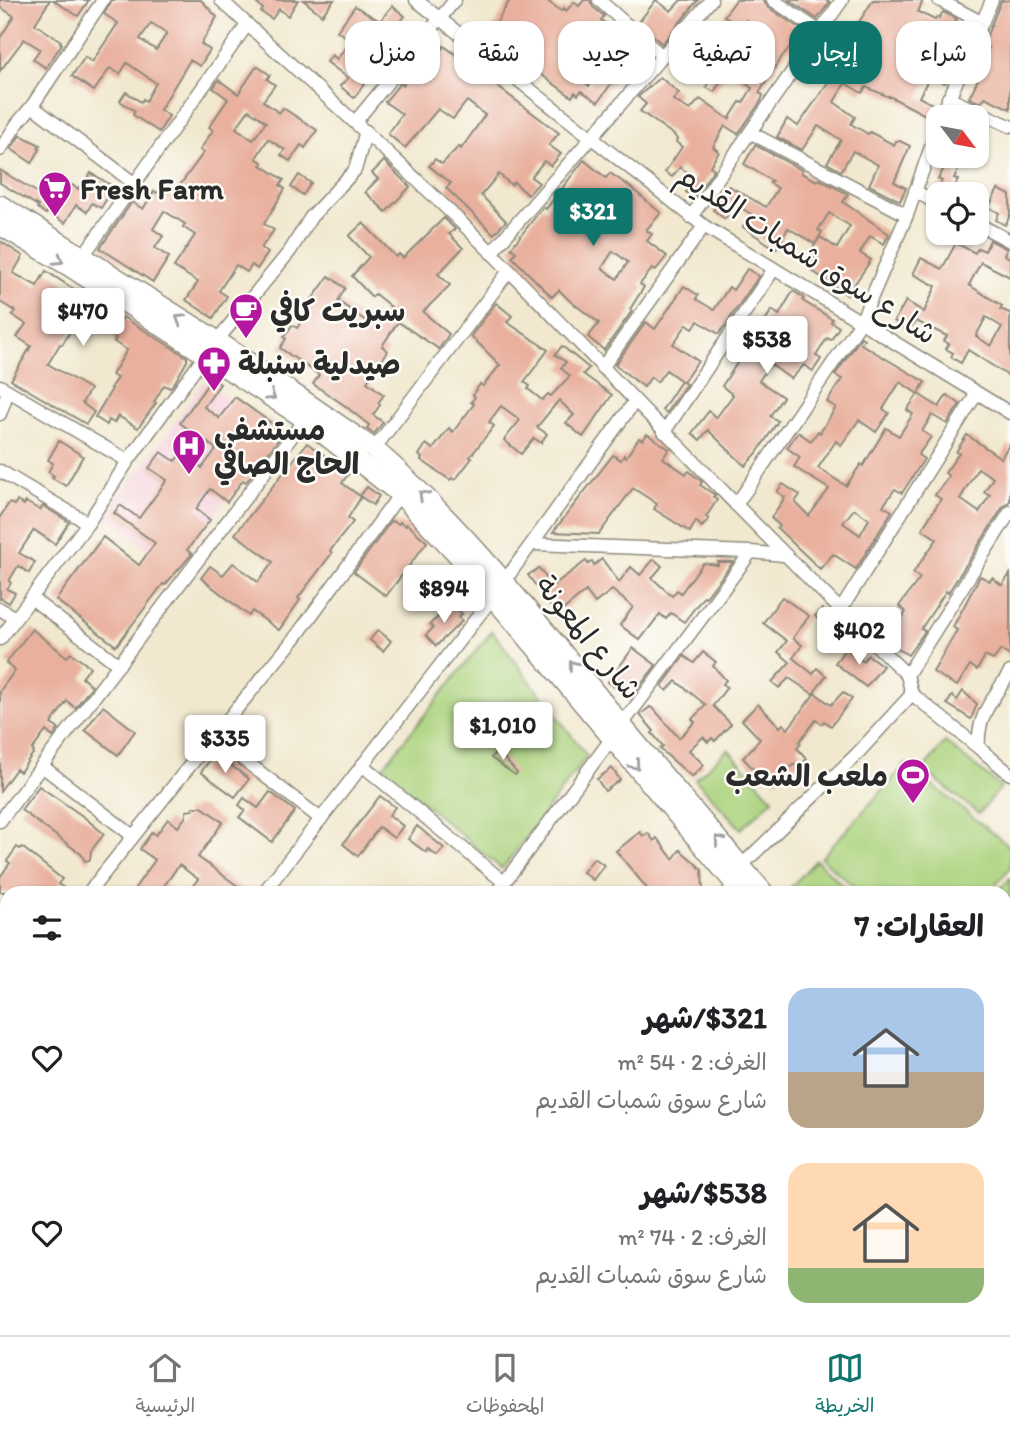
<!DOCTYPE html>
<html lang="ar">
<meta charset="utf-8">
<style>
body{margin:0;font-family:Itim,"Playpen Sans Arabic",sans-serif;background:#f6f6f6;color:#202124;direction:rtl;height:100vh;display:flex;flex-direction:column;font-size:26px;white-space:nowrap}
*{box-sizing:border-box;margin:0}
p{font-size:23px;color:#757577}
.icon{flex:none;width:38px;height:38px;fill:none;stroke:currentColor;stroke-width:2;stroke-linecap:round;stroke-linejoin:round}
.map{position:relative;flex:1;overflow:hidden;direction:ltr}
.panel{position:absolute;left:0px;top:886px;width:1012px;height:450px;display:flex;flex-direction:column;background:#fff;border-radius:21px 21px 0 0;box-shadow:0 2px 5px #0004;direction:rtl}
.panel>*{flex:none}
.guide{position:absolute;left:21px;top:21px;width:970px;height:63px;direction:rtl;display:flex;gap:14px}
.needle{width:46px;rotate:122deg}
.controls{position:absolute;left:926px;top:105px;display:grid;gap:14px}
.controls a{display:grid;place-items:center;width:63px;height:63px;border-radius:14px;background:#fff;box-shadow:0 2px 5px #0004;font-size:35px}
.price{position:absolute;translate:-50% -60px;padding:0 16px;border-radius:7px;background:#fff;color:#222;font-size:23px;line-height:46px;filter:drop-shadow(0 2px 4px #0008)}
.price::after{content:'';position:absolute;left:50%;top:42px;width:21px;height:16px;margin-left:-10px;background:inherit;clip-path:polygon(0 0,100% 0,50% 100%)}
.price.active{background:#0f766e;color:#fff}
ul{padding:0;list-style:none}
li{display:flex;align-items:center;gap:21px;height:175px;padding:0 28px}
li span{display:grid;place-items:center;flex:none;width:196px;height:140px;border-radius:21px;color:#555}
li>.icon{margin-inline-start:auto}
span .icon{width:84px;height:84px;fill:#fffc;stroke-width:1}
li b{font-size:30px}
h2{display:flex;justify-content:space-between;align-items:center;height:84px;padding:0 28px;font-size:30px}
.chip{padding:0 24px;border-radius:21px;background:#fff;box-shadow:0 2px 5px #0004;font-size:24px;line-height:63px}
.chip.active{background:#0f766e;color:#fff}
.menu{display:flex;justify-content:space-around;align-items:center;height:98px;border-top:2px solid #e0e0e0;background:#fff;font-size:19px;color:#757577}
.menu a{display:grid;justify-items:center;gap:4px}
.menu .active{color:#0f766e}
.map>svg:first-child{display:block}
.built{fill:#f5cfdb}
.green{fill:#aad27c;stroke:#6a7e54;stroke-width:2}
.building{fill:#e9b09e;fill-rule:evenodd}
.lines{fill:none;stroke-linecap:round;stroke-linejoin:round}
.minor-casing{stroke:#8e8a7d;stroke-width:15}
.highway-casing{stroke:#8e8a7d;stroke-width:22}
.minor{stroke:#fff;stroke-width:12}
.highway{stroke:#fff;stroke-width:19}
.oneway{stroke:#a0a0a0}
.labels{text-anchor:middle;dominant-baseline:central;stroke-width:5;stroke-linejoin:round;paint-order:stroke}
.poi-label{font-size:30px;font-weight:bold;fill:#2b2b2b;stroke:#fdfcf7;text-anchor:start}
.street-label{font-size:30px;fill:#2b2b2b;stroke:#fdfcf7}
</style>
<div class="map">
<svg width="1010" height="1335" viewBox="0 0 1010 1335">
<rect width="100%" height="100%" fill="#fdfcf7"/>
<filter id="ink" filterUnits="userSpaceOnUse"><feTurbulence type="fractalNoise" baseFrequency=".0143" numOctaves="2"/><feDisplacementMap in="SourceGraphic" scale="14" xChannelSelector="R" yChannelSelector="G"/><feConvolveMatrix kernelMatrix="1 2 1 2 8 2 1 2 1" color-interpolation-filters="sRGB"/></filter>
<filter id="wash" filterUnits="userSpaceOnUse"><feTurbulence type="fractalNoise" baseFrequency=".00686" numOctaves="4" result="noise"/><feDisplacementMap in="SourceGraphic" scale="28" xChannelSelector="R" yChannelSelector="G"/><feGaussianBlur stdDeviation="1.57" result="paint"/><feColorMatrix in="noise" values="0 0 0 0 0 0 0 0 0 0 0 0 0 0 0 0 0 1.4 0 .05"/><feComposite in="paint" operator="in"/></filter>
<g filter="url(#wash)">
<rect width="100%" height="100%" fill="#f1e8cf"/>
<path class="built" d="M203,381L275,433L174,569L104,514L165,437Z"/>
<g class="green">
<path d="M492,631L587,756L502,869L382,768Z"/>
<path d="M945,742L1001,787L979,814L923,769Z"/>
<path d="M728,749L773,799L741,829L695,779Z"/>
<path d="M906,764L1010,847V868L990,892H860L821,858Z"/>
<path d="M816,860L850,892H793L789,889Z"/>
<path d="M1010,878V1116L1004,1110V892H997Z"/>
</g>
<g id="blocks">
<g class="building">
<path d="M0,0H50L35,24L61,41L60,43L62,44L46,68L33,59L40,49L24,39L0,71V38L14,16L0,7Z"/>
<path d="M53,0H89L78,16Z"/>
<path d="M112,0H201L217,17L201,44L210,50L200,66L190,60L160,110L169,116L159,132L133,115L135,111L120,101L126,92L141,102L143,99L146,101L156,83L127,63L120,74L110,68L94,91L72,76L85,57L92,62L118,23L104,14ZM151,23L167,33L156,50L140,39Z"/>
<path d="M253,0H298L288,16L279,9L272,19L261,12L263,9Z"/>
<path d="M303,0H334L322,15Z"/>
<path d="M510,0H546L561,11L564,8L566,11L574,2L579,6L584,0H590L593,7L604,16L601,20L649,56L638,71L631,66L628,70L624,66L598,102L581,91L578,95L575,92L572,97L532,68L540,56L532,50L534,47L511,29L507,36L493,28ZM589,52L604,65L589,86L573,72Z"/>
<path d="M656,0L671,11L681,0H698L662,44L639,22Z"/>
<path d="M736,0H763L768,7L808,34L797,50L791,46L783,55L759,93L763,95L761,101L738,134L725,126L713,147L719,152L710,166L714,169L694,198L686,192L695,178L680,167L672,177L665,172L682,147L676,142L677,139L674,135L640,111L646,104L638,97L660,77L679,93L673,100L690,110L700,99L729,119L740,102L743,103L752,88L728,71L714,92L706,87L713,76L684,56L694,43L696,45L709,28L723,38L715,48L740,63L750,47L757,51L767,36L746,20L740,28L724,16Z"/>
<path d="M789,0H826L830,2L817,19Z"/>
<path d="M873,0H923L918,12L935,20L937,17L939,18L943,12L957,19L954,25L968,32L945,83L930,76L919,97L936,106L933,119L889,96V97L866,87L862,93L845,83L834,102L855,117L851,124L868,134L870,132L894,145L896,141H900L910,146L894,182L906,188L900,201L869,185L878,165L853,151L841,171L827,163L841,140L818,126L802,150L777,137L787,119L798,126L831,78L811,66L814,61L811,59L823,43L826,45L831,37L841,43L851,24L856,27Z"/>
<path d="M1010,0V109L985,97L981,103L969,98L980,75L976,74L989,48L983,45L1001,1Z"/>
<path d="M355,6L380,21L392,6L405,16L397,26L407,34L387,62L391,65L382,75L375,69L354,98L340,86L348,78L327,62L332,55L337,59L351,40L337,31Z"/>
<path d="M444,46L458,56L462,50L474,59L469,65L559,133L549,145L561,154L551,166L544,161L531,177L539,183L528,195L514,182L511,185L499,174L481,195L506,221L494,234L446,188L451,183L429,166L435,159L442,164L459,146L461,149L485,115L467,101L453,119L438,109L405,148L388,134L402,114L385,102L400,83L403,85L430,49L438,54Z"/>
<path d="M257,66L270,75L267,79L275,85L263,101L279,113L283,108L317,130L305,148L301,145L290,161L281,155L285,150L268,139L256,158L263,163L261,165L284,180L280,185L285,189L264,224L274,230L261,248L268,253L257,269L252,265L247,272L236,265L219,291L227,296L213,318L186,300L198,282L174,267L195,235L183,227L185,224L164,211L153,229L163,236L155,248L169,257L153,282L100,248L132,202L143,209L154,191L157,193L159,191L165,194L169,188L175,192L204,152L200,150L213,130L209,127L228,99L213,88L219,80L238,94ZM249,110L266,122L253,140L236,128Z"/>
<path d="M976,121L989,126L977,157L976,156Z"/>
<path d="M20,135L40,145L38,148L40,149L32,163L11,149Z"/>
<path d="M755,145L802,170L801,173L817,181L819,179L848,194L843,202L889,234L884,244L870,236L860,253L871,260L847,295L808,268L816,256L810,252L820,237L837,248L850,226L829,213L818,230L822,232L815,244L788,228L776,249L743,227L751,214L735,204L725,219L713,210L729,186L766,207L778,188L770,183L772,181L744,164Z"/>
<path d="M951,156H965L954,178L958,180L951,194L938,188L942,181L938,179Z"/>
<path d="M584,160L606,178L610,173L629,186L661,213L646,230L652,234L647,241L667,256L655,271L652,269L640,284L644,287L630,309L632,311L604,350L588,337L599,323L570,301L559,290L552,297L512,257L516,252L511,248L543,207L546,209ZM613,251L628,262L617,279L602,268Z"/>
<path d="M384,161L410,187L386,212L365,192L378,179L372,173Z"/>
<path d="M0,170L43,196L57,175L78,189L80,186L83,187L91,173L114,187L101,208L92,203L87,212L76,205L65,223L47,212L46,214L37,208L38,206L0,183Z"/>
<path d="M299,175L311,183L303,195L291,187Z"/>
<path d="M998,189L1010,195V216L1005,225L996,220L999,213L989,207Z"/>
<path d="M444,218L455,229L449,234L463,248L438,274L450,285L423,312L449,334L439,349L398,322L382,346L388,351L367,382L384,395L378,403L380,405L373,415L383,422L374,434L367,429L369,425L344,405L313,384L319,375L280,348L286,339L284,337L292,325L297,328L308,311L305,309L329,276L345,288L338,301L366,321L371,323L375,317L380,321L391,307L375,294L372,297L352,276L369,257L349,236L363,223L396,257L399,254L403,258Z"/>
<path d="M990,240L1007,249L1004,255L1010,258V277L981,262L969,285L1002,306L1000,309L1010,313V377L968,350L961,363L951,357L953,353L946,349L949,344L944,341L947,336L916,321L912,326L908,323L905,328L894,321L906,301L924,312L936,286L913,274L921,258L942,269L956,243L975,253L978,248L985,251ZM986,317L1002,327L991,346L976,336Z"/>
<path d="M0,241L23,256L13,273L37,286L46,271L121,320L123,317L187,357V361L175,382L170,388L164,385L154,402L156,403L138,428L118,416L114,423L109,420L107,425L95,417L112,389L110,388L117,378L112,375L127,350L114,342L116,338L80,315L62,345L60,344L48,364L90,389L82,403L94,412L86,424L11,380L31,346L17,337L26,324L12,315L15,311L0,302Z"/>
<path d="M747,269L759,276L719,334L698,321L693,328L687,324L673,344L698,361L683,382L666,370L657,382L651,377L644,387L615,365L646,322L655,329L684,286L698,295L696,299L714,310L729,287L733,290Z"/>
<path d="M793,291L804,298L803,301L832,319L831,322L839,327L831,340L827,338L816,356L821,359L813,371L804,365L791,379L770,364L759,381L783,397L770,416L778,421L757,453L745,466L708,430L700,440L692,433L709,411L716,418L733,395L722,386L772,310L779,315Z"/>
<path d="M496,303L512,316L507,322L548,350L524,382L530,386L528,389L542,400L548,394L551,396L570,376L561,368L566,362L555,355L562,346L589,368L583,374L612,395L583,437L566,423L574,415L559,400L537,427L547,434L541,443L534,438L521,454L504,440L520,420L501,406L489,422L494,426L470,457L472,458L455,480L452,478L450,480L421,460L422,458L419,455L426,444L433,449L449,428L453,432L474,404L471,402L475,397L473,395L480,384L483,386L500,365L471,336Z"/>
<path d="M861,337L864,339L861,344L925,382L918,394L900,382L883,409L889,413L876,432L859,420L841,445L836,441L818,468L846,486L861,464L863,466L886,428L899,436L913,414L907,410L918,394L939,407L947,395L960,404L947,424L932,415L922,431L931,437L918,455L924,459L902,493L895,489L883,506L892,511L856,569L833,554L820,569L777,528L780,526L771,518L785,497L777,492L783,484L800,495L795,502L809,516L829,489L794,467L800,457L787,448L798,432L811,441L818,431L820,433L836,407L827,402L842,379L835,375ZM854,509L869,519L860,535L843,523Z"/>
<path d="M212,378L220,384L204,407L219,418L235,397L284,432L246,482L243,480L227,502L210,489L196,509L210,520L187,550L192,554L165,585L163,584L116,646L56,600L103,537L139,565L155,543L114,513L120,505L139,518L167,480L149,468L161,452L175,461L182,452L202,468L216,449L180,423Z"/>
<path d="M681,381L686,384L666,413L662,410Z"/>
<path d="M647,434L669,449L663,458L686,474L689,471L702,482L700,485L715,495L713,497L717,500L706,517L709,519L702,527L696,521L690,532L654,509L657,504L633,488L599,534L553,532L613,455L621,460L624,455L626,457L639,438L643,440Z"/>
<path d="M967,435L1001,458L1010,443V501L1003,507L948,593L946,591L921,629L925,631L908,655L889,643L891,641L888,640L906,612L899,606L920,578L913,573L937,539L922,529L941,499L935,495L949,476L945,473L959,453L956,452ZM978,468L993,478L984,492L990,495L979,512L960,499Z"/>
<path d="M59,441L83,456L66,486L52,478L54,476L48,472L53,463L48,460Z"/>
<path d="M307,443L349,473L342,483L360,496L367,487L379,496L373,505L361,497L348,518L353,522L330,551L332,553L298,598L300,600L279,630L252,611L249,616L201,578L210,566L223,575L233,563L258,582L273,562L235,534Z"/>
<path d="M17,501L24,505L26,502L40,510L43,506L69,522L55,544L34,530L19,553L35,562L29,573L18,566L9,581L11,583L7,589L15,593L9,603L1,598L0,600V517L9,503L14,505Z"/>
<path d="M391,521L399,524L400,522L406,526L407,524L427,542L386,596L354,572Z"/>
<path d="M602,559L619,582L631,567L640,575L654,559L662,566L652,578L672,596L677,590L681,593L703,563L718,565V562H733L706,597L704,596L684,622L671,613L666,619L660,614L640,640L620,625L633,607L612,590L595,603L586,591L557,615L528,575L539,568L552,586L586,561L588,564L592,561L594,565Z"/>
<path d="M438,573L448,584L420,607L410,596Z"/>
<path d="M1010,574V656L1001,650L993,660L985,656L977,670L970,665L957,686L933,672L957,630L953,627L980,576L990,581L992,578L1002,585Z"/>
<path d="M782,597L809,616L793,638L802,645L793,658L813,674L817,668L826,676L813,694L789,678L779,688L772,682L790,662L778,652L787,641L763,623Z"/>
<path d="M453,604L462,614L458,617L462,621L436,646L426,635L433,628L430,624Z"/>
<path d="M822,609L834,621L827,628L815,616Z"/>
<path d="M32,629L67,657L71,653L90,667L82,678L92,686L75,708L67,701L51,724L59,729L57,731L53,737L46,731L32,750L34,752L20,772L16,769L0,791V691L15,670L6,663Z"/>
<path d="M378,630L391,641L383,651L370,640Z"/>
<path d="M633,648L656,665L630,699L608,682Z"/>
<path d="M846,648L863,661L868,655L883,666L866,687L835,663Z"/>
<path d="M703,652L716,662L713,666L726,680L723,684L727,687L713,706L731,724L715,741L712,738L708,742L703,737L689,750L704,765L692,777L660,749L663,746L652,733L654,731L640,715L650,707L654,709L679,738L695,722L692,719L706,705L676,681L667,691L662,686L684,656L694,663Z"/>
<path d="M963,691L977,704L971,719L947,704L952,696L957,700Z"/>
<path d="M843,692L852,699L831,726L824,721L822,724L816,720L799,742L801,744L797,748L807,759L797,767L794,764L776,781L770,774L764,780L743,758L760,739L742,720L758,704L780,727L783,724L788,729L815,693L831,705Z"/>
<path d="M103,706L135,731L118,755L85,730Z"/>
<path d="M497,750L517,773L515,775L491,758Z"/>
<path d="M215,753L249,779L235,797L201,772Z"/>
<path d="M612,768L620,780L605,791L597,779Z"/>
<path d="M39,786L84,817L104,834L91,851L90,860L85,861L81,854L21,810Z"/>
<path d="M270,792L295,811L272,842L239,817L245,810L239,805L244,798L258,808Z"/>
<path d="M380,796L395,807L389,815L403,826L394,838L379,827L358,856L343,844Z"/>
<path d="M193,807H202L223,822L198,857L246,892H188L198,879L179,865L164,886L173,892H132L155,860L140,849L152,832L156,835L168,819L178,827L186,816V811L193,810Z"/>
<path d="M417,826L444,848L437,856L428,849L426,852L420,848L408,839Z"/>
<path d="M640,832L643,836L648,833L654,841L657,838L673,859L680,850L693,861L702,870L703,892H650L616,851Z"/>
<path d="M17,847L20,849L22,847L62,879L58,884L70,892H0V877L10,863L7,861Z"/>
<path d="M594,858L604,865L593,880L583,872Z"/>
</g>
</g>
</g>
<g filter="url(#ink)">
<use href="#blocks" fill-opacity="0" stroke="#8e8a7d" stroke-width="2"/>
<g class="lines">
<g class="minor-casing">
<g id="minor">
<path d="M221,0C311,84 405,165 492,253C630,394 765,538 907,675L912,694L979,748"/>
<path d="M416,0L704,226L1010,413"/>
<path d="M599,0L662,56"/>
<path d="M773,0L819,31"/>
<path d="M939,0L981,22"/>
<path d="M948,98L1010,126"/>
<path d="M32,106L135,184"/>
<path d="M941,117L992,0"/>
<path d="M356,121L455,0"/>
<path d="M751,133L907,215"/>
<path d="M0,150L17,124L32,106L103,0"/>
<path d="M915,191L938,204"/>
<path d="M691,217L842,0"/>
<path d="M976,223L1010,241"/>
<path d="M491,253L711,0"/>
<path d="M83,256L247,25"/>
<path d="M602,368L704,226"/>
<path d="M0,386L128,461"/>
<path d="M0,414L8,391"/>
<path d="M664,432L774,269"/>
<path d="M374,449L509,271"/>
<path d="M0,471L88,523"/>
<path d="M736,505L861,322L907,215L938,127"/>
<path d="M532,544L751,552"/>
<path d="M31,598L119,665"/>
<path d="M0,609L15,618"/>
<path d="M840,611L977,393"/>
<path d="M0,639L88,523L128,461L206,354L290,251L311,217L355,170L366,131"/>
<path d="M1010,672C994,698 976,716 979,748L1010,774"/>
<path d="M907,675L1010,512"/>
<path d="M214,737L321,819"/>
<path d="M362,765L505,883"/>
<path d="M42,766L133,836"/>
<path d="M0,821L305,419"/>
<path d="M89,892L183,774L295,638L400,494"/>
<path d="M264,892L493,597L635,401"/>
<path d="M497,892L751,552L783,555"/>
<path d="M728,892L735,884L741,866L856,755L912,694"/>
<path d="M0,919L7,924"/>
<path d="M0,1008L7,999"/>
<path d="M0,1151L7,1157"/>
<path d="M0,1238L7,1229"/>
<path d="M226,1328L235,1335"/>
<path d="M521,1328L530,1335"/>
<path d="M934,1328L940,1335"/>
<path d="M68,1335L73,1328"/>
<path d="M384,1335L389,1328"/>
<path d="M562,1335L567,1328"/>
<path d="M752,1335L757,1328"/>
<path d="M873,1335L878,1328"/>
</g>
</g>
<g class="highway-casing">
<g id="highway">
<path d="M0,205L216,340L374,449C467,530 542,627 619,722C666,779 715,836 763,892"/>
<path d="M0,225L69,266L305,419L400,494L456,553L742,892"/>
<path d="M1004,1185L1010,1191"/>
<path d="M1004,1212L1010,1218"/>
</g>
</g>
<use href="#minor" class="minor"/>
<use href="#highway" class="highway"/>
</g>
<defs><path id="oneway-chevron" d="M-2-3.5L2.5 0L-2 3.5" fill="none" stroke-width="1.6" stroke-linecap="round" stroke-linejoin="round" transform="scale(1.75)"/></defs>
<g class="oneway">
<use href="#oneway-chevron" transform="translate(59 260) rotate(31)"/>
<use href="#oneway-chevron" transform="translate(180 319) rotate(-149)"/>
<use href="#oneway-chevron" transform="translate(271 396) rotate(34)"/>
<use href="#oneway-chevron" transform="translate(423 495) rotate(-136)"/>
<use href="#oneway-chevron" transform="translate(573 665) rotate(-129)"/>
<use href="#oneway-chevron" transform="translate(635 765) rotate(50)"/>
<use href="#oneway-chevron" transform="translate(719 840) rotate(-130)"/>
</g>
</g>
<defs>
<g id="supermarket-pin" transform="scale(1.75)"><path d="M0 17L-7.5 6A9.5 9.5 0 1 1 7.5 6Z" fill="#b5179e" stroke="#fdfcf7"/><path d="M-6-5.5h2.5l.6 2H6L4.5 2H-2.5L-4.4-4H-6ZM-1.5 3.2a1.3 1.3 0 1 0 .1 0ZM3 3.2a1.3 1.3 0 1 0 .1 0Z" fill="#fff"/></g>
<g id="cafe-pin" transform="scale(1.75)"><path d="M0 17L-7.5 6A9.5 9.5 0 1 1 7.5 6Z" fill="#b5179e" stroke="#fdfcf7"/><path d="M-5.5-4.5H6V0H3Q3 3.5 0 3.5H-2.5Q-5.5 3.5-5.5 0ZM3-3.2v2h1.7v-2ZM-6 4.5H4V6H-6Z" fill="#fff"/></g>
<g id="pharmacy-pin" transform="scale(1.75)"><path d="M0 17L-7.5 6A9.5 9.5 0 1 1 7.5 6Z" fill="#b5179e" stroke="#fdfcf7"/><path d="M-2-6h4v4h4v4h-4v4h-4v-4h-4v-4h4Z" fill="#fff"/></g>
<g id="hospital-pin" transform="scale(1.75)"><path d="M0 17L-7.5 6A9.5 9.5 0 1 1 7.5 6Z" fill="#b5179e" stroke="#fdfcf7"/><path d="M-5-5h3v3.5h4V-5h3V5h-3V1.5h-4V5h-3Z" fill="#fff"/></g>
<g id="stadium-pin" transform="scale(1.75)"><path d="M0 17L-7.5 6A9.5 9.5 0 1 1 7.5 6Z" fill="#b5179e" stroke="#fdfcf7"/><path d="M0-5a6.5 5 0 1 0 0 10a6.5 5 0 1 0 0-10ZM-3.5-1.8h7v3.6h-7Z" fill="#fff"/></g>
</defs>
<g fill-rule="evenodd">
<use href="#supermarket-pin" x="55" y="188"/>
<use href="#cafe-pin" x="246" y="310"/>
<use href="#pharmacy-pin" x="214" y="363"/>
<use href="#hospital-pin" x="189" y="446"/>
<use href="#stadium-pin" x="913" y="775"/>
</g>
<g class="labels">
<g class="poi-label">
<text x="80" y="188">Fresh Farm</text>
<text x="270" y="310">سبريت كافي</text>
<text x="238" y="363">صيدلية سنبلة</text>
<text x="214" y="429">مستشفى<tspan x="214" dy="34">الحاج الصافي</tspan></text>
<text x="888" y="775" text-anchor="end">ملعب الشعب</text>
</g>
<g class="street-label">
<text transform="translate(807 254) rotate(33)">شارع سوق شمبات القديم</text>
<text transform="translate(589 637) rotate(51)">شارع المعونة</text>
</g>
</g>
</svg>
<div class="controls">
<a><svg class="needle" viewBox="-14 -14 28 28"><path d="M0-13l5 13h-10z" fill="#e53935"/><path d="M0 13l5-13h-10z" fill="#757577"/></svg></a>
<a><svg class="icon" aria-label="locate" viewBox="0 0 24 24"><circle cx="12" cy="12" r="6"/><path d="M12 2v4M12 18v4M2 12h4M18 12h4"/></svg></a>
</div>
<b class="price active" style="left:593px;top:248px">$321</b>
<b class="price" style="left:83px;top:348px">$470</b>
<b class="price" style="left:767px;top:376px">$538</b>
<b class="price" style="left:444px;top:625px">$894</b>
<b class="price" style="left:859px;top:667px">$402</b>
<b class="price" style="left:503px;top:762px">$1,010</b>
<b class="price" style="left:225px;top:775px">$335</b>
<div class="guide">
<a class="chip">شراء</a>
<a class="chip active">إيجار</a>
<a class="chip">تصفية</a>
<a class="chip">جديد</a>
<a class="chip">شقة</a>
<a class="chip">منزل</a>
</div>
<section class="panel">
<h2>العقارات: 7<svg class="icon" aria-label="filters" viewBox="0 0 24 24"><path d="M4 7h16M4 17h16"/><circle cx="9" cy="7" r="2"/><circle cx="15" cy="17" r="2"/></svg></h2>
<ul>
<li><span style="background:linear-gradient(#a9c7e8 60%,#b9a48a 0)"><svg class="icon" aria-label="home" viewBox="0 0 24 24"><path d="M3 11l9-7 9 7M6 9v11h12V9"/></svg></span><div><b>$321/شهر</b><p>الغرف: 2 · 54 m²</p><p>شارع سوق شمبات القديم</p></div><svg class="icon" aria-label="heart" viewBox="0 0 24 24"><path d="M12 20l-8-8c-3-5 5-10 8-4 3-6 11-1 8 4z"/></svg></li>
<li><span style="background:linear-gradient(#ffd9b3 75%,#8fb573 0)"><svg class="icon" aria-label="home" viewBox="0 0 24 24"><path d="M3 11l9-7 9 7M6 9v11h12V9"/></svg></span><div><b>$538/شهر</b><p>الغرف: 2 · 74 m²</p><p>شارع سوق شمبات القديم</p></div><svg class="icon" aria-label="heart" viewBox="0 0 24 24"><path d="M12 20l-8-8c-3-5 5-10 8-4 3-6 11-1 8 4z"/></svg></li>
</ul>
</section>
</div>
<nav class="menu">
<a class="active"><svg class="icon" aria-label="map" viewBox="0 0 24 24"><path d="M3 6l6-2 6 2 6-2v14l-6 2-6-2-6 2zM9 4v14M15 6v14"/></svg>الخريطة</a>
<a><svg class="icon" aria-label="saved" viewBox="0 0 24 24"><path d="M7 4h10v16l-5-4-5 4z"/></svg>المحفوظات</a>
<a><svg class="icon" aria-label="home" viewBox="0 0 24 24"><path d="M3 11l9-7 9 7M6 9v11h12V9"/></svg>الرئيسية</a>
</nav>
